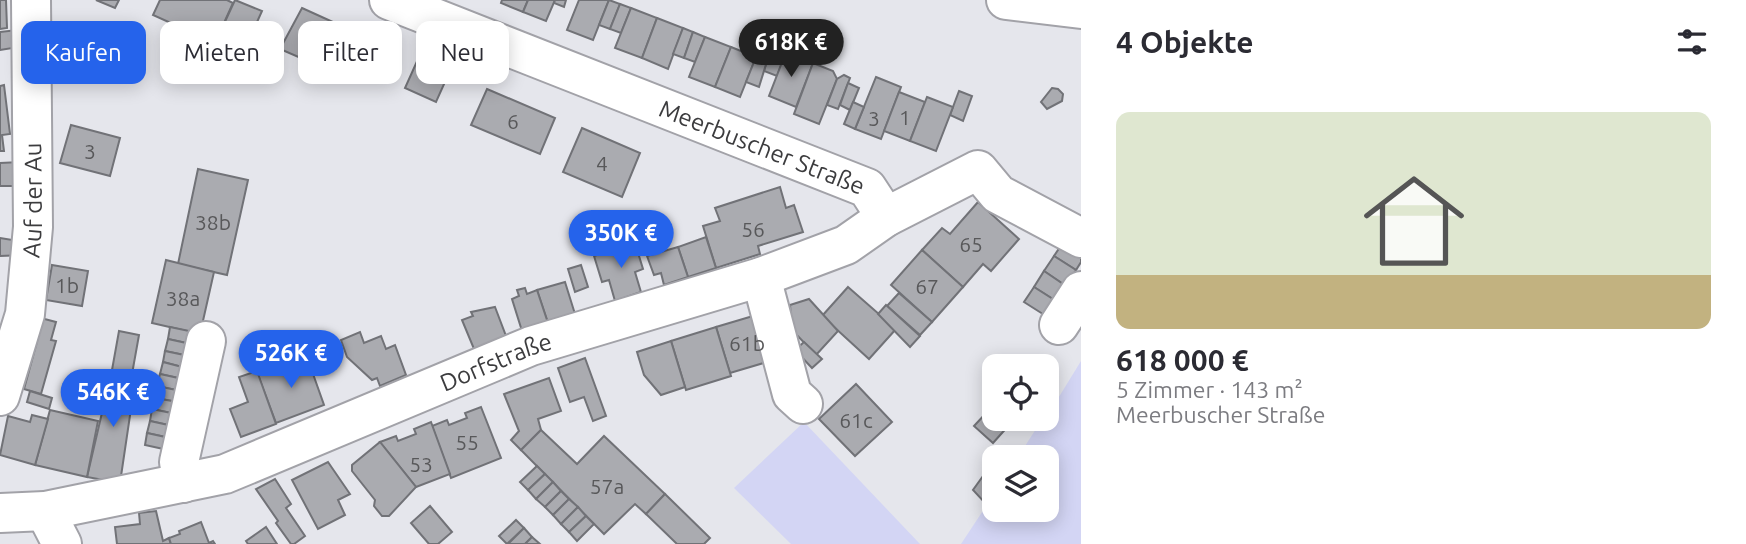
<!DOCTYPE html>
<html lang="de">
<meta charset="utf-8">
<style>
body{margin:0;font-family:Ubuntu,sans-serif;background:#f2f2f3;color:#2b2b33;height:100vh;display:flex;flex-direction:column;font-size:26px;white-space:nowrap}
*{box-sizing:border-box;margin:0}
p{font-size:23px;color:#7c7c81}
.icon{flex:none;width:38px;height:38px;fill:none;stroke:currentColor;stroke-width:2;stroke-linecap:round;stroke-linejoin:round}
.map{position:relative;flex:1;overflow:hidden}
.sheet{display:flex;flex-direction:column;background:#fff;width:665px}
.sheet>*{flex:none}
.top-card{position:absolute;left:21px;top:21px;width:665px;height:63px;display:flex;gap:14px}
.tools{position:absolute;left:982px;top:354px;display:grid;gap:14px}
.tools a{display:grid;place-items:center;width:77px;height:77px;border-radius:14px;background:#fff;box-shadow:0 4px 18px #0003;font-size:35px}
.price{position:absolute;translate:-50% -60px;padding:0 16px;border-radius:24px;background:#2563eb;color:#fff;font-size:23px;line-height:46px;filter:drop-shadow(0 2px 4px #0008)}
.price::after{content:'';position:absolute;left:50%;top:42px;width:21px;height:16px;margin-left:-10px;background:inherit;clip-path:polygon(0 0,100% 0,50% 100%)}
.price.selected{background:#222;color:#fff}
ul{padding:0;list-style:none}
li{display:grid;align-content:center;gap:14px;height:371px;padding:0 35px}
li span{display:grid;place-items:center;height:217px;border-radius:14px;color:#555}
li>.icon{margin-inline-start:auto}
span .icon{width:126px;height:126px;fill:#fffc;stroke-width:1}
li b{font-size:30px}
h2{display:flex;justify-content:space-between;align-items:center;height:84px;padding:0 35px;font-size:30px}
.tag{padding:0 24px;border-radius:14px;background:#fff;box-shadow:0 4px 18px #0003;font-size:24px;line-height:63px}
.tag.selected{background:#2563eb;color:#fff}
main{display:flex;flex:1;min-height:0}
.map>svg:first-child{display:block}
.green{fill:#d3d5f4}
.building{fill:#aaabb0;stroke:#717277;stroke-width:2}
.lines{fill:none;stroke-linecap:round;stroke-linejoin:round}
.minor-casing{stroke:#a2a2a8;stroke-width:42}
.minor{stroke:#fff;stroke-width:38}
.labels{text-anchor:middle;dominant-baseline:central;stroke-width:6;stroke-linejoin:round;paint-order:stroke}
.number-label{font-size:21px;fill:#58585a}
.street-label{font-size:24px;fill:#3c3c3e;stroke:#f2f3f9}
</style>
<main>
<div class="map">
<svg width="1081" height="544" viewBox="0 0 1081 544">
<rect width="100%" height="100%" fill="#e5e6ec"/>
<g class="green">
<path d="M1081,361V544H961L994,494V509H1046V457H1018L1043,418H1046Z"/>
<path d="M804,422L920,544H791L734,488Z"/>
</g>
<g class="building">
<path d="M0,0H6L7,28L0,29Z"/>
<path d="M96,0H119L115,8Z"/>
<path d="M160,0H227L233,3L215,43L153,15Z"/>
<path d="M235,0L262,11L244,51L217,39Z"/>
<path d="M502,0H528L523,12L501,3Z"/>
<path d="M528,0H555L546,21L523,12Z"/>
<path d="M555,0H566L564,7L554,3Z"/>
<path d="M579,0H609L593,40L567,30Z"/>
<path d="M609,0L620,4L610,29L599,25Z"/>
<path d="M620,4L631,8L621,33L610,29Z"/>
<path d="M302,8L344,27L326,69L280,49Z"/>
<path d="M631,8L657,18L642,58L615,48Z"/>
<path d="M657,18L683,28L668,69L642,58Z"/>
<path d="M344,27L388,46L372,82L329,63Z"/>
<path d="M683,28L693,32L684,58L673,54Z"/>
<path d="M17,30L19,47L0,50V32Z"/>
<path d="M693,32L705,37L695,62L684,58Z"/>
<path d="M705,37L731,47L715,87L689,77Z"/>
<path d="M731,47L756,57L740,97L715,87Z"/>
<path d="M771,47L786,52L777,76L764,71Z"/>
<path d="M786,52L813,63L796,107L769,96Z"/>
<path d="M756,57L767,61L759,87L746,82Z"/>
<path d="M418,59L449,73L436,102L405,88Z"/>
<path d="M813,63L833,71L837,79L819,124L794,114Z"/>
<path d="M844,75L850,78L838,109L827,105L837,79Z"/>
<path d="M876,77L901,87L881,139L855,129Z"/>
<path d="M848,83L859,88L850,110L840,105Z"/>
<path d="M4,85L10,134L2,135L4,151H0V86Z"/>
<path d="M1052,88L1058,89L1063,94L1062,101L1047,109L1041,102Z"/>
<path d="M487,89L555,118L540,154L471,125Z"/>
<path d="M959,91L972,96L963,121L950,115Z"/>
<path d="M899,92L925,102L910,141L884,131Z"/>
<path d="M927,97L953,107L936,151L910,141Z"/>
<path d="M853,102L864,107L855,129L844,124Z"/>
<path d="M71,125L120,138L110,176L60,163Z"/>
<path d="M582,128L640,153L622,197L563,172Z"/>
<path d="M20,162L21,186H0V163Z"/>
<path d="M198,169L248,180L227,275L178,264Z"/>
<path d="M780,187L786,208L794,205L803,232L758,246L760,254L716,268L703,226L720,221L715,208Z"/>
<path d="M978,202L1019,239L991,271L983,264L963,287L922,250L942,228L950,234Z"/>
<path d="M706,237L716,268L688,277L678,247Z"/>
<path d="M0,238L25,242L24,255L0,256Z"/>
<path d="M1064,241L1081,252V262L1076,270L1054,256Z"/>
<path d="M635,243L643,269L635,272L641,292L615,301L609,280L602,282L594,256Z"/>
<path d="M678,247L688,277L664,285L661,273L654,275L647,256Z"/>
<path d="M922,250L963,287L932,322L891,285Z"/>
<path d="M1054,256L1076,270L1066,286L1044,271Z"/>
<path d="M166,260L214,272L200,334L152,323Z"/>
<path d="M52,265L88,271L82,306L46,300Z"/>
<path d="M581,265L588,287L575,292L568,269Z"/>
<path d="M1044,271L1066,286L1056,301L1034,287Z"/>
<path d="M565,282L575,314L548,323L537,290Z"/>
<path d="M848,287L896,329L869,359L822,316Z"/>
<path d="M1034,287L1056,301L1046,316L1024,302Z"/>
<path d="M525,288L527,294L537,290L548,323L522,331L512,299L519,296L517,290Z"/>
<path d="M899,293L932,322L920,335L887,306Z"/>
<path d="M809,299L838,331L816,355L792,330L790,305Z"/>
<path d="M886,305L920,336L910,347L878,314Z"/>
<path d="M495,307L506,336L474,349L462,320L473,316L471,312Z"/>
<path d="M763,313L777,359L730,373L716,327Z"/>
<path d="M37,317L56,322L51,340L56,341L41,394L24,389L38,338Z"/>
<path d="M170,327L194,332L191,344L168,339Z"/>
<path d="M716,327L731,376L686,390L671,341Z"/>
<path d="M119,331L139,335L132,374L112,370Z"/>
<path d="M360,332L364,343L381,336L386,349L395,345L406,375L380,386L377,378L372,380L347,357L341,340Z"/>
<path d="M168,339L191,344L189,356L165,351Z"/>
<path d="M671,341L685,387L661,395L644,375L637,352Z"/>
<path d="M804,342L822,359L812,368L795,350Z"/>
<path d="M165,351L189,356L186,368L163,362Z"/>
<path d="M307,357L324,405L276,423L258,375Z"/>
<path d="M585,358L606,416L593,421L584,397L570,402L558,368Z"/>
<path d="M163,362L186,368L183,379L160,374Z"/>
<path d="M112,370L136,375L120,483L87,477Z"/>
<path d="M257,371L276,424L241,437L230,409L248,402L239,377Z"/>
<path d="M160,374L183,379L181,391L157,386Z"/>
<path d="M549,378L561,411L538,419L541,430L521,450L511,440L519,431L504,394Z"/>
<path d="M856,384L892,422L855,456L819,419Z"/>
<path d="M157,386L181,391L178,402L155,398Z"/>
<path d="M30,391L52,398L49,409L27,402Z"/>
<path d="M155,398L178,402L176,414L152,409Z"/>
<path d="M481,407L501,458L451,478L432,426L447,420L449,425L467,418L465,413Z"/>
<path d="M152,409L176,414L173,426L150,421Z"/>
<path d="M50,410L98,421L87,477L35,465Z"/>
<path d="M988,411L994,418H1003L1010,424L993,443L974,426Z"/>
<path d="M32,415L48,419L35,465L0,455L8,416L30,422Z"/>
<path d="M150,421L173,426L170,438L147,433Z"/>
<path d="M431,422L450,474L416,487L380,442L396,436L398,441L416,434L414,429Z"/>
<path d="M541,430L577,464L604,436L665,494L646,514L635,504L604,534L521,450Z"/>
<path d="M147,433L170,438L168,450L145,445Z"/>
<path d="M380,442L416,487L389,516H382L374,506L375,500L352,471V465Z"/>
<path d="M328,462L350,494L338,500L345,515L318,529L292,480Z"/>
<path d="M537,466L545,474L528,490L520,482Z"/>
<path d="M545,474L553,482L536,499L528,490Z"/>
<path d="M989,474L994,478V493L986,504L973,490L983,476Z"/>
<path d="M275,479L291,504L286,508L305,536L294,544H291L276,523L278,521L256,489Z"/>
<path d="M553,482L561,491L545,507L536,499Z"/>
<path d="M561,491L569,499L553,515L545,507Z"/>
<path d="M665,494L710,538L704,544H677L646,514Z"/>
<path d="M569,499L578,507L561,524L553,515Z"/>
<path d="M430,506L452,532L438,544H429L411,523Z"/>
<path d="M578,507L586,516L569,532L561,524Z"/>
<path d="M156,511L163,541L169,538L171,544H117L115,527L140,524L139,513Z"/>
<path d="M586,516L594,524L577,541L569,532Z"/>
<path d="M516,520L524,528L507,544L499,536Z"/>
<path d="M201,522L209,543L213,541L215,544H171L169,538L180,534L179,531Z"/>
<path d="M266,527L277,544H248L246,541Z"/>
<path d="M524,528L532,537L525,544H508Z"/>
<path d="M532,537L540,544H525Z"/>
</g>
<g class="lines">
<g class="minor-casing">
<g id="minor">
<path id="s1" d="M389,0L867,188L886,217"/>
<path d="M1006,0L1081,9"/>
<path d="M761,277L792,394L803,404"/>
<path d="M1059,325L1081,291"/>
<path id="s2" d="M0,396L25,314L33,227L31,0"/>
<path d="M183,483L179,462L206,341"/>
<path d="M45,511L62,544"/>
<path id="s3" d="M0,513L45,511L225,474L531,346L761,277L846,245L886,217L978,170L998,194L1081,238"/>
</g>
</g>
<use href="#minor" class="minor"/>
</g>
<g class="labels">
<g class="number-label">
<text x="905" y="117">1</text>
<text x="874" y="118">3</text>
<text x="513" y="121">6</text>
<text x="90" y="151">3</text>
<text x="602" y="163">4</text>
<text x="213" y="222">38b</text>
<text x="753" y="229">56</text>
<text x="971" y="244">65</text>
<text x="67" y="285">1b</text>
<text x="927" y="286">67</text>
<text x="183" y="298">38a</text>
<text x="747" y="343">61b</text>
<text x="856" y="420">61c</text>
<text x="467" y="442">55</text>
<text x="421" y="464">53</text>
<text x="607" y="486">57a</text>
</g>
<g class="street-label">
<text stroke="none"><textPath href="#s1" startOffset="401">Meerbuscher Straße</textPath></text>
<text stroke="none"><textPath href="#s2" startOffset="200">Auf der Au</textPath></text>
<text stroke="none"><textPath href="#s3" startOffset="522">Dorfstraße</textPath></text>
</g>
</g>
</svg>
<div class="tools">
<a><svg class="icon" aria-label="locate" viewBox="0 0 24 24"><circle cx="12" cy="12" r="6"/><path d="M12 2v4M12 18v4M2 12h4M18 12h4"/></svg></a>
<a><svg class="icon" aria-label="layers" viewBox="0 0 24 24"><path d="M12 4l9 5-9 5-9-5zM3 14l9 5 9-5"/></svg></a>
</div>
<b class="price selected" style="left:791px;top:79px">618K €</b>
<b class="price" style="left:621px;top:270px">350K €</b>
<b class="price" style="left:291px;top:390px">526K €</b>
<b class="price" style="left:113px;top:429px">546K €</b>
<div class="top-card">
<a class="tag selected">Kaufen</a>
<a class="tag">Mieten</a>
<a class="tag">Filter</a>
<a class="tag">Neu</a>
</div>
</div>
<section class="sheet">
<h2>4 Objekte<svg class="icon" aria-label="filters" viewBox="0 0 24 24"><path d="M4 7h16M4 17h16"/><circle cx="9" cy="7" r="2"/><circle cx="15" cy="17" r="2"/></svg></h2>
<ul>
<li><span style="background:linear-gradient(#dfe7d0 75%,#c2b280 0)"><svg class="icon" aria-label="home" viewBox="0 0 24 24"><path d="M3 11l9-7 9 7M6 9v11h12V9"/></svg></span><div><b>618 000 €</b><p>5 Zimmer · 143 m²</p><p>Meerbuscher Straße</p></div></li>
</ul>
</section>
</main>
